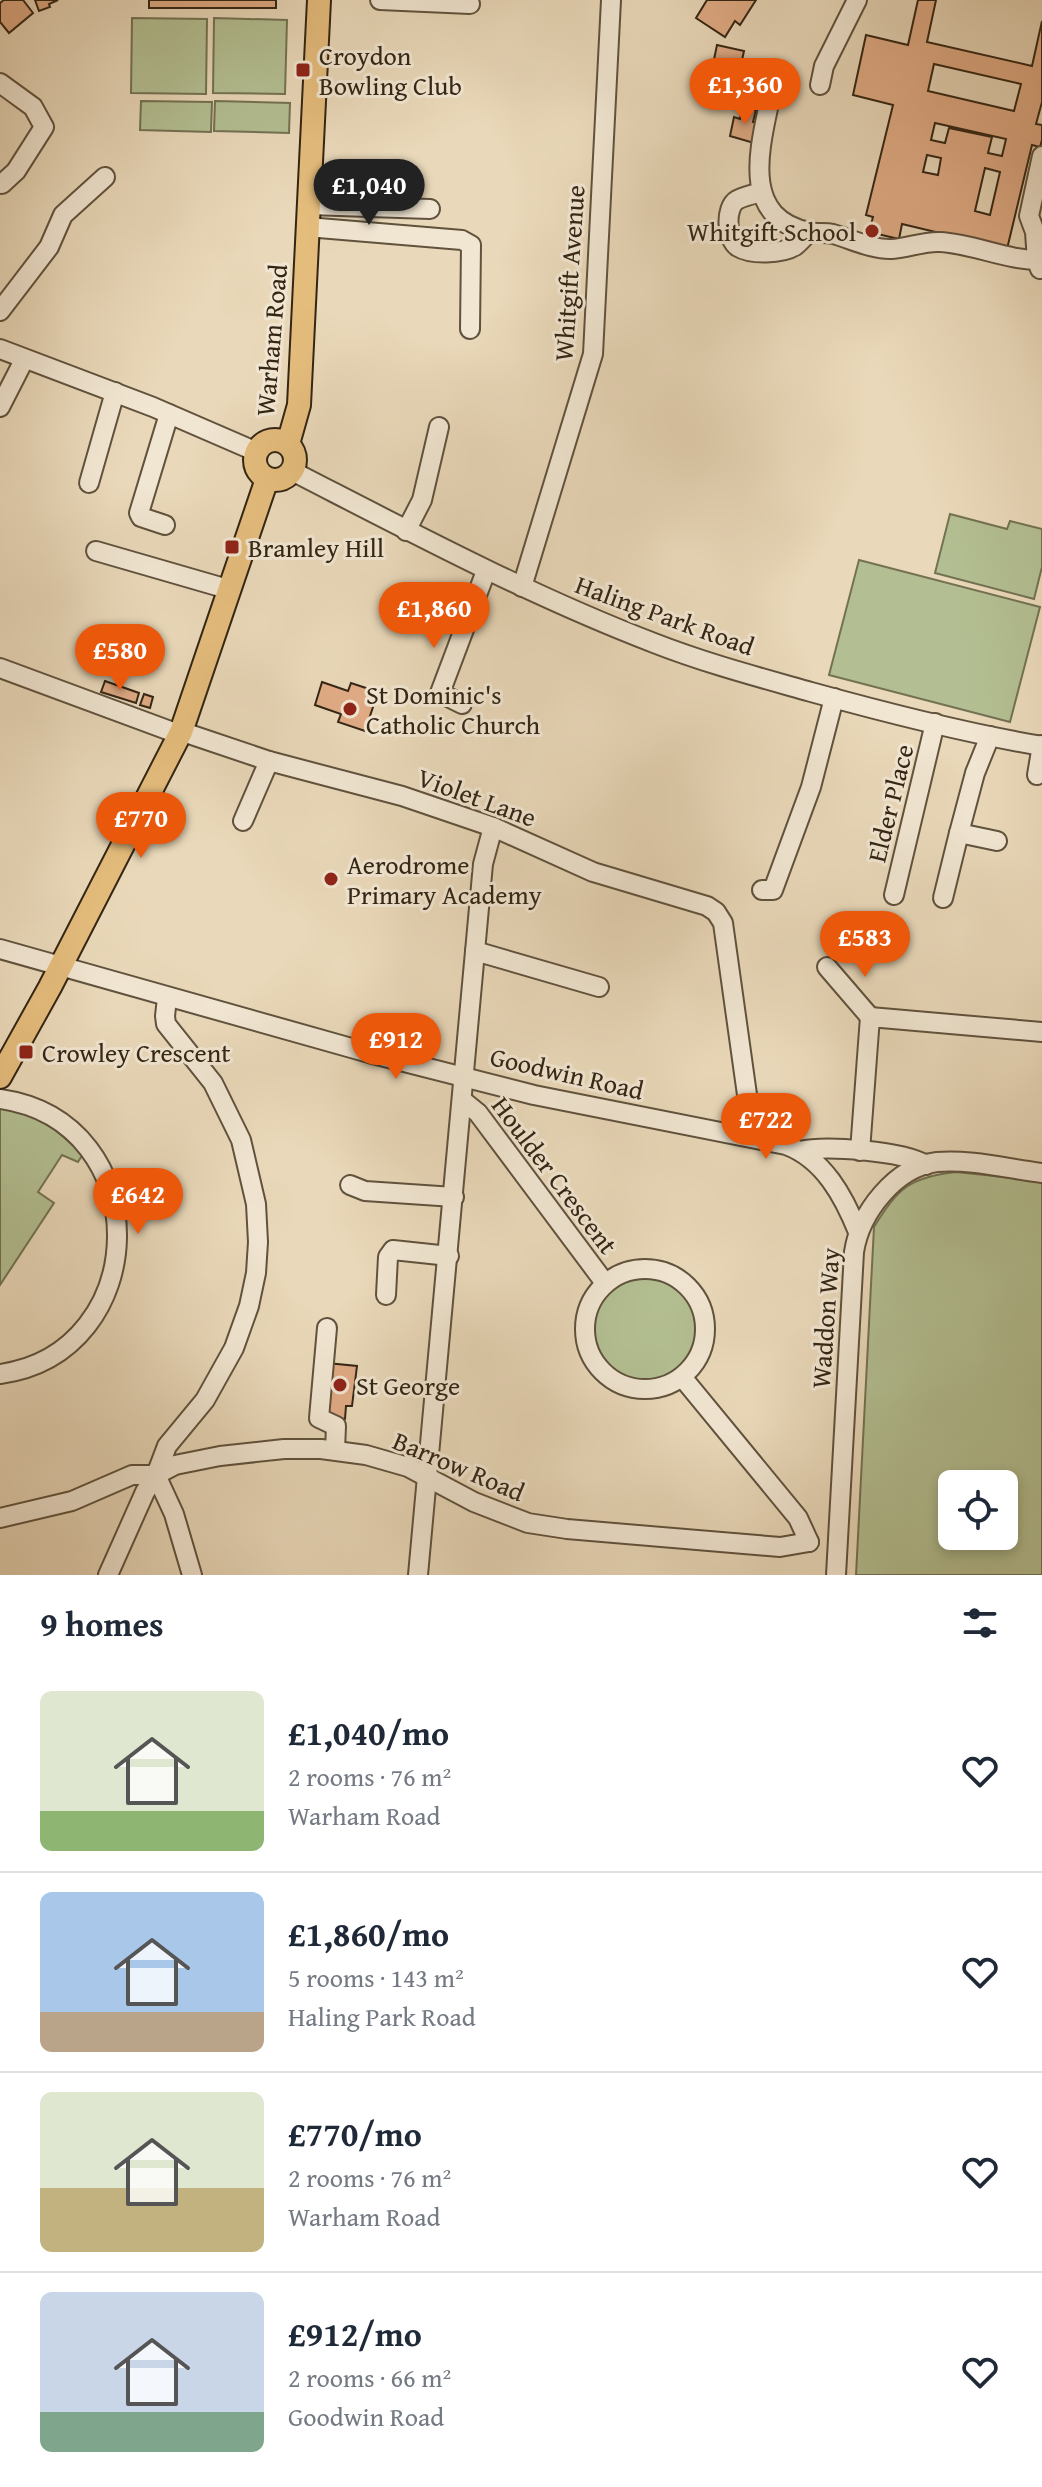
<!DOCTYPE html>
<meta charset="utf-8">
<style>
body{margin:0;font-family:"Gentium Book Plus",serif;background:#f2f2f3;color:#1f2937;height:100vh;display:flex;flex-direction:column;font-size:30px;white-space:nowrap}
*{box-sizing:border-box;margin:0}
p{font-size:26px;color:#747a83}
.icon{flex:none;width:44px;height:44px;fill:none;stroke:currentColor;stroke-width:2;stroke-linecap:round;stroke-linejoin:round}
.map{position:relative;height:1575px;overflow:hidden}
.drawer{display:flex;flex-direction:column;background:#fff;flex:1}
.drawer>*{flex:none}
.controls{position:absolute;left:938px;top:1470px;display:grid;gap:16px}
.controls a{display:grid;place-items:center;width:80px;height:80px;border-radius:12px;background:#fff;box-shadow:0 4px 12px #0003;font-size:40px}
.price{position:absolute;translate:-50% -68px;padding:0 18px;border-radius:28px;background:#ea580c;color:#fff;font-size:26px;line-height:52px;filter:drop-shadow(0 2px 4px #0008)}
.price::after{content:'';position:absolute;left:50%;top:48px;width:24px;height:18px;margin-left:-12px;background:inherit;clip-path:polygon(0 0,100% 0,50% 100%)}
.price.on{background:#222;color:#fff}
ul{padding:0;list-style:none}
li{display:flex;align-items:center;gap:24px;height:200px;padding:0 40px}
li+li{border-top:2px solid #e0e1e3}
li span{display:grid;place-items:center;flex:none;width:224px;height:160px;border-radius:12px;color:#555}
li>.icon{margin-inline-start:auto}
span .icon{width:96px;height:96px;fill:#fffc;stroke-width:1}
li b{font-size:34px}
h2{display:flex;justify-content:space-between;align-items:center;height:96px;padding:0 40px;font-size:34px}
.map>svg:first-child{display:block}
.green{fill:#b3bf92;stroke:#737253;stroke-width:2;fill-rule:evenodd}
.building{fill:#e0ab85;stroke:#332514;stroke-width:2;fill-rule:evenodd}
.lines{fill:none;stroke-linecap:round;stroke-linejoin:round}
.minor-casing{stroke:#60523d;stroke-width:22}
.major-casing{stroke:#332514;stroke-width:26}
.minor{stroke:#f1e6d2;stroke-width:18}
.major{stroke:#e4bc7c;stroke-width:22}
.poi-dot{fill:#8f2418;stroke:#f1e6d2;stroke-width:3}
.labels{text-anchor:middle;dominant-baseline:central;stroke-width:6;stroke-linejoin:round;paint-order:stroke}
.poi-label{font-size:26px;fill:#332514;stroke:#f1e6d2;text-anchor:start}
.street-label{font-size:26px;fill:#332514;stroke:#f1e6d2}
</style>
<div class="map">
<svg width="1042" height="1575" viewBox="0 0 1042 1575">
<rect width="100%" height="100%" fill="#e9d8b9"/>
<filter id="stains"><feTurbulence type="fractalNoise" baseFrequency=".0025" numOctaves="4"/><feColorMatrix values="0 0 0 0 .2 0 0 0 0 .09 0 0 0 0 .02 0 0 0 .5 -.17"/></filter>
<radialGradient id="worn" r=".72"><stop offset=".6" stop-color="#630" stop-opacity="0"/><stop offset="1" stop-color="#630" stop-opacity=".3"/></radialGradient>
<g class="green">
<path d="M132,18L207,19L206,94L131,93Z"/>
<path d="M214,18L287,20L285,94L213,93Z"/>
<path d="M141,101L212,102L211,132L140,130Z"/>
<path d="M215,101L290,103L289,133L214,131Z"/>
<path d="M950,514L1007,529L1010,521L1042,529V567L1034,599L935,573Z"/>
<path d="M859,560L1040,607L1010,722L829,675Z"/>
<path d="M0,1106L43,1119L83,1154L78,1162L62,1155L38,1192L54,1203L0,1285Z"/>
<path d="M956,1172L1042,1181V1575H856L874,1227C898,1188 910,1177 956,1172ZM952,1484H1004V1536H952Z"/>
<circle cx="644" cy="1331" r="54"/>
</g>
<g class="building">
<path d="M4,0H23L33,13L9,33L0,22V3Z"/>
<path d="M35,0H58L49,4L50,7L39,11Z"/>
<rect x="149" y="0" width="127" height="8"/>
<path d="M707,0H756L740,25L735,21L725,37L696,18Z"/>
<path d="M918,0H936L927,42L1032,66L1042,21V102L1036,124L1042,125V140L1040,147L1032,145L1007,249L902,224L899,239L869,232L873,217L866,215L893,105L853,95L866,35L908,45ZM934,64L1021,84L1014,111L928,91ZM935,123L1006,139L1002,156L988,153L992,137L949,128L945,143L931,140ZM927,155L941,158L938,175L923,172ZM985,168L1000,172L990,215L975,211Z"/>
<path d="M717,45L744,51L739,74L751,76L745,101L715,94L720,71L712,69Z"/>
<path d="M742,107L756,110L753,122L758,123L754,143L730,136L734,117L740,119Z"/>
<path d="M105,681L139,693L136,703L101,692Z"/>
<path d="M322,682L348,691L351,683L378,692L365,731L338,722L341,714L315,705Z"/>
<path d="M144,694L153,697L150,708L140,705Z"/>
<path d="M327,1363L357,1366L352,1406H346L345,1419L327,1417Z"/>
</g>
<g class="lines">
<g class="minor-casing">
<g id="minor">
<path d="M380,0L470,4"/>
<path d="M0,83L33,107L44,127L16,171L2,184"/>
<path d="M820,85L824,66L857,0"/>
<path d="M771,94C761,144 738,217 809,232C817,234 825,232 833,234C851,239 873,250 892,249C908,248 924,241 940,242C975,244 1007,261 1042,260"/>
<path d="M762,192C754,194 744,196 737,200C725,207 726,239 738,247C751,255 782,254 795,246C800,242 804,237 809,232"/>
<path d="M309,205L430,209"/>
<path d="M307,227L462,240L471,245L470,329"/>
<path d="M1040,269L1037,261L1035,232L1029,216L1042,156"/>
<path d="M0,311L49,247L63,215L105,177"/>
<path d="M0,349L153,407L250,449L255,454"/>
<path d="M0,407L24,360"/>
<path d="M292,471C411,532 529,595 654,643C705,663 758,677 811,692C887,713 964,733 1042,746"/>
<path d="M89,483L115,392"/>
<path d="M165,525L141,517L139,513L169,414"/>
<path d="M406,531L422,500L439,427"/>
<path d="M96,551L231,590"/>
<path d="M522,587L593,354L611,0"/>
<path d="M0,668L173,732L189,734L269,761L402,796L493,827L593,872L707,906L716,912L723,923L749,1109L745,1136"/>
<path d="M462,704L440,693L486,571"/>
<path d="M990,736L975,773L959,833L997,841"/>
<path d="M1037,775L1042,745"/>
<path d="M243,821L269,761"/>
<path d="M762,890H773L811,787L834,698"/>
<path d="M894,895L935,723"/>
<path d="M943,898L959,833"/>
<path d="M0,949L369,1053L534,1095L786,1145C824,1159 844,1197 858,1232"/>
<path d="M475,951L599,987"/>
<path d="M827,967L870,1017"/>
<path d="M0,1099C159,1122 153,1353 0,1374"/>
<path d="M462,1100L478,1113L605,1283"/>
<path d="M800,1151C826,1145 903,1151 926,1165"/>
<path d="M860,1151L870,1017L1042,1032"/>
<path d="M350,1185L365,1191L454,1197"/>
<circle cx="645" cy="1329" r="60"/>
<path d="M386,1295L388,1257L393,1250L449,1256"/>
<path d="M327,1328L319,1418L336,1426L335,1450"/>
<path d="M682,1377L798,1518L809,1542"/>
<path d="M156,1475L175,1465L220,1456L284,1449H321L366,1455L408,1467L474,1502L528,1523L567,1529L780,1547L809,1542"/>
<path d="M156,1475L174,1514L192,1575"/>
<path d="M0,1518L72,1501L132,1475H156"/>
<path d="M108,1575L145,1492L156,1475L167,1446L205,1400L234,1348L249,1306L256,1273L258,1242L256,1204L241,1140L213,1083L166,1024L165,1016L167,998"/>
<path d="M418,1575L483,864L493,827"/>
<path d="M836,1575L854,1252C860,1213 895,1167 937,1162C971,1159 1008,1169 1042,1173"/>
</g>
</g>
<g class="major-casing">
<g id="major">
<circle cx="275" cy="460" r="20"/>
<path d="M288,444L299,405L319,0"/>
<path d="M0,1077L50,987L181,732L267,479"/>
</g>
</g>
<use href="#minor" class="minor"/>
<use href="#major" class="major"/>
</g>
<g class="poi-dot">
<rect x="295" y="62" width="16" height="16" rx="4"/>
<circle cx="872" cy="231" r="8"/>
<rect x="224" y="539" width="16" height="16" rx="4"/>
<circle cx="350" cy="709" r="8"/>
<circle cx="331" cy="879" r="8"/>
<rect x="18" y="1044" width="16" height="16" rx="4"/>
<circle cx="340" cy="1385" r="8"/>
</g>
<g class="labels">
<g class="poi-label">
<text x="319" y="55">Croydon<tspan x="319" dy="30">Bowling Club</tspan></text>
<text x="856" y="231" text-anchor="end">Whitgift School</text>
<text x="248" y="547">Bramley Hill</text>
<text x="366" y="694">St Dominic's<tspan x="366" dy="30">Catholic Church</tspan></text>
<text x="347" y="864">Aerodrome<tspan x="347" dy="30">Primary Academy</tspan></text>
<text x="42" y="1052">Crowley Crescent</text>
<text x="356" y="1385">St George</text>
</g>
<g class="street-label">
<text transform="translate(569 273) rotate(-86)">Whitgift Avenue</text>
<text transform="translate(271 340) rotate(-85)">Warham Road</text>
<text transform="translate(665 615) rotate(20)">Haling Park Road</text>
<text transform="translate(477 797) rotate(20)">Violet Lane</text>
<text transform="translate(890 803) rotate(-76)">Elder Place</text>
<text transform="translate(567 1073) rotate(13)">Goodwin Road</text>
<text transform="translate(555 1175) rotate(53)">Houlder Crescent</text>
<text transform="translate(825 1318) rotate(-86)">Waddon Way</text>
<text transform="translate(459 1466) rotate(23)">Barrow Road</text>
</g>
</g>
<rect width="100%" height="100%" filter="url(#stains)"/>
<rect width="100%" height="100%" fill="url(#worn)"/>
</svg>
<div class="controls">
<a><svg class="icon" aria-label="locate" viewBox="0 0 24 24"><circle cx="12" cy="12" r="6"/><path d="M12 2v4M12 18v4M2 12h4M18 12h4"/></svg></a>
</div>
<b class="price" style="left:745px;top:126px">£1,360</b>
<b class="price on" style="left:369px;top:227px">£1,040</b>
<b class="price" style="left:434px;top:650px">£1,860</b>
<b class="price" style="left:120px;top:692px">£580</b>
<b class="price" style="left:141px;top:860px">£770</b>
<b class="price" style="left:865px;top:979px">£583</b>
<b class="price" style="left:396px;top:1081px">£912</b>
<b class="price" style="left:766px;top:1161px">£722</b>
<b class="price" style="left:138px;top:1236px">£642</b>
</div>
<section class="drawer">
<h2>9 homes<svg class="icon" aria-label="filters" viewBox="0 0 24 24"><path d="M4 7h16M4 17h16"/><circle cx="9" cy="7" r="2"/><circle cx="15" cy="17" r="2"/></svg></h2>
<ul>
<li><span style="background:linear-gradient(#dfe7d0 75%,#8fb573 0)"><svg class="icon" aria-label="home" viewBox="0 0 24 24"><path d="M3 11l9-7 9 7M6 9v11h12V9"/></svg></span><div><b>£1,040/mo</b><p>2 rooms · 76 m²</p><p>Warham Road</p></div><svg class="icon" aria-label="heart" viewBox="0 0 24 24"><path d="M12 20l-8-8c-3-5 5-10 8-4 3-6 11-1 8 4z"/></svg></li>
<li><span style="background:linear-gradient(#a9c7e8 75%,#b9a48a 0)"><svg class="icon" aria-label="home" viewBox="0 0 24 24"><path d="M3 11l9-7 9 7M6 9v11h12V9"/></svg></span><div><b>£1,860/mo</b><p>5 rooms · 143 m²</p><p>Haling Park Road</p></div><svg class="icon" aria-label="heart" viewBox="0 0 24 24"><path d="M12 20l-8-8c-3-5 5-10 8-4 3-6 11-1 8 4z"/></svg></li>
<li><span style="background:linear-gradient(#dfe7d0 60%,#c2b280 0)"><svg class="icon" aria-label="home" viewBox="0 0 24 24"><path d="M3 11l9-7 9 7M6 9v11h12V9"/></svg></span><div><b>£770/mo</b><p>2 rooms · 76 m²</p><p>Warham Road</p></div><svg class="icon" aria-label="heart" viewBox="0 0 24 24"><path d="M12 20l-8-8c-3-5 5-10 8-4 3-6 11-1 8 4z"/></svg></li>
<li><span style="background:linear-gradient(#c9d6e8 75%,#7fa58c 0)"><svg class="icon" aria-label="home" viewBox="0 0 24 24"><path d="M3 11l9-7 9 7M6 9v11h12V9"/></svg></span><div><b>£912/mo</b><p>2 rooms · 66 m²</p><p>Goodwin Road</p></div><svg class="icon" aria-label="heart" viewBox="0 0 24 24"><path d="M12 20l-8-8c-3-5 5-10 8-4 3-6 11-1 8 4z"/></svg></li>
</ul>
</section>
